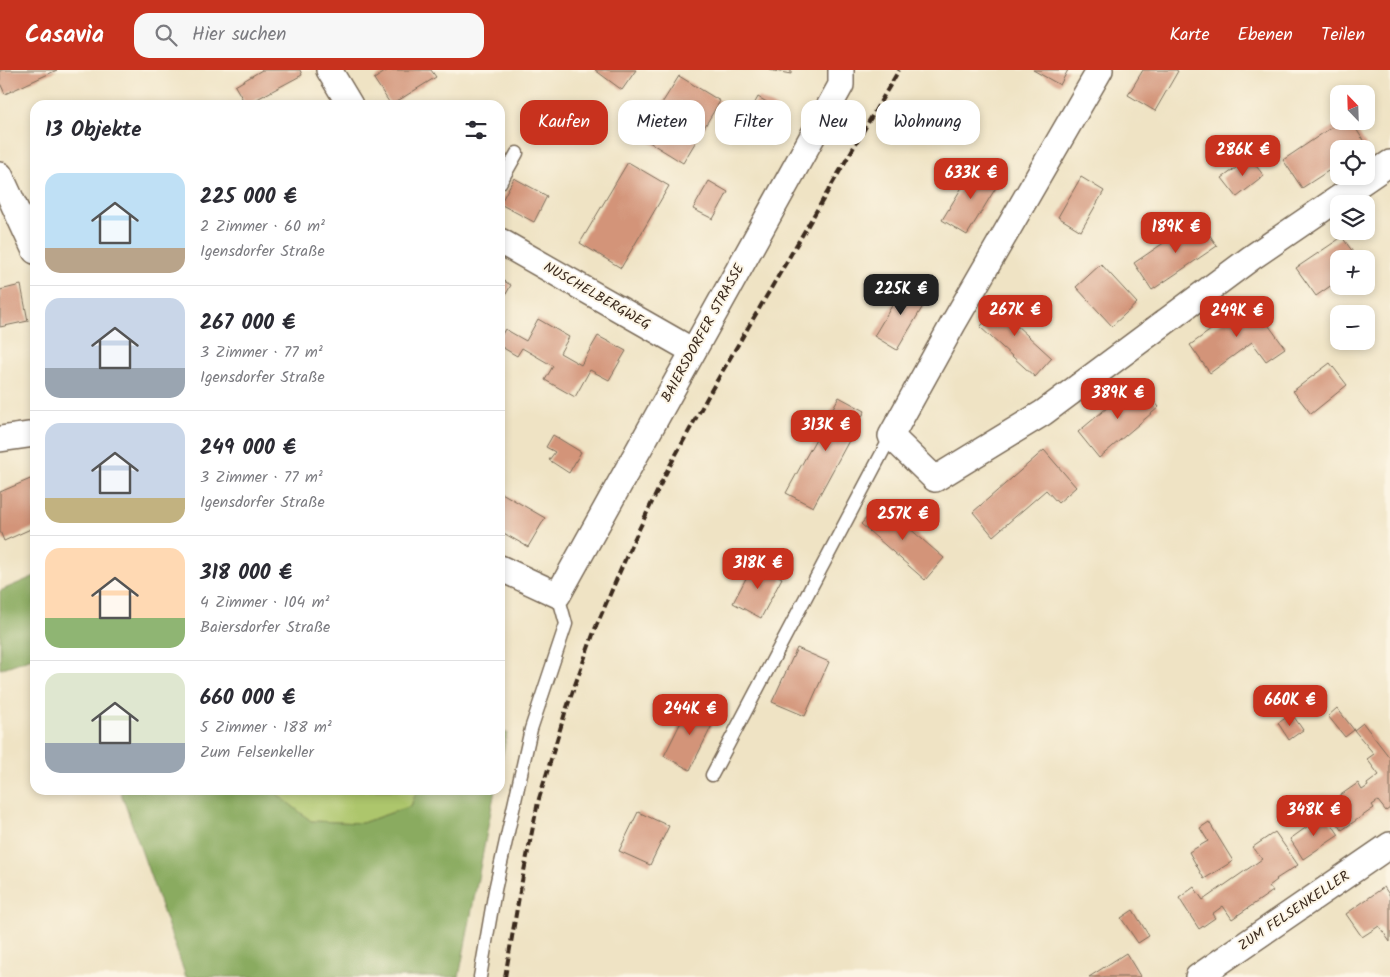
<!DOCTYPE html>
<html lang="de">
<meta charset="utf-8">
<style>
body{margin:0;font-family:Kalam,sans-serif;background:#f7f7f7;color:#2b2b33;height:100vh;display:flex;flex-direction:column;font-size:19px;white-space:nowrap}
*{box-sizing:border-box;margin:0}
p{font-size:16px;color:#7c7c81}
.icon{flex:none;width:28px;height:28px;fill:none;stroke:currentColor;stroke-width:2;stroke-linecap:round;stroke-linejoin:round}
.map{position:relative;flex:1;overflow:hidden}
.details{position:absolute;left:30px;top:30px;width:475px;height:695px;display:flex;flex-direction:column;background:#fff;border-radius:15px;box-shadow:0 2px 8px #0003}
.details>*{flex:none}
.top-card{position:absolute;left:520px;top:30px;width:475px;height:45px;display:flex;gap:10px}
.needle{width:32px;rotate:337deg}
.tools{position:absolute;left:1330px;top:15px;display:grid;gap:10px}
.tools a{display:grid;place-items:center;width:45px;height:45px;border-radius:10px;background:#fff;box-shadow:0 2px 8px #0003;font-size:25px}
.price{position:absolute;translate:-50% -42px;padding:0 11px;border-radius:10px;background:#c8321e;color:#fff;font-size:16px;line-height:32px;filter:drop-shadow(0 1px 2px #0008)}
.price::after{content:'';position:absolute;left:50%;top:30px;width:15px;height:11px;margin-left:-8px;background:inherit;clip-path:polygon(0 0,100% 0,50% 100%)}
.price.active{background:#222;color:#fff}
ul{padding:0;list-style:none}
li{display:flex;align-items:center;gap:15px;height:125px;padding:0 15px}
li+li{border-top:1px solid #e1e1e2}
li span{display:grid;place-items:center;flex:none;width:140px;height:100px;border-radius:15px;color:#555}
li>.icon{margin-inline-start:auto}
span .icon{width:60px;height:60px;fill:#fffc;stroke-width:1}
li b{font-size:21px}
h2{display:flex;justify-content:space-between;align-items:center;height:60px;padding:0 15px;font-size:21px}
.tag{padding:0 18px;border-radius:15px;background:#fff;box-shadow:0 2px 8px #0003;font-size:18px;line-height:45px}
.tag.active{background:#c8321e;color:#fff}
header{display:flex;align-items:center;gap:30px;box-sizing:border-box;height:70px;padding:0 25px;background:#c8321e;color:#fff}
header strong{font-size:24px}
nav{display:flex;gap:28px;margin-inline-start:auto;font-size:18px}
.search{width:350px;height:45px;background:#f7f7f7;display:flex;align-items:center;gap:12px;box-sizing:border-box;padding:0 18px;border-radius:15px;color:#7c7c81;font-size:19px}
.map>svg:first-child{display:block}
.green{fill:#adc66c;stroke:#747845}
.forest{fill:#8aab60;stroke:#626a3f}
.building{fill:#d39479}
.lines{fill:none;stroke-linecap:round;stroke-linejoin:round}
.lane-casing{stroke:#7a6b58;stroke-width:15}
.street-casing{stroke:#7a6b58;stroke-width:28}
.lane{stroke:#fff;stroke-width:12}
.street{stroke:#fff;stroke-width:25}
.rail{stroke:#3b2a1e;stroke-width:4;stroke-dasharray:8 4;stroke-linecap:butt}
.labels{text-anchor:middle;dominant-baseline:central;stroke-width:4;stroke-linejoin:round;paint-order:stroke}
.street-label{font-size:14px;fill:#3b2a1e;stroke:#fcf5e5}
</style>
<header>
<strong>Casavia</strong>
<div class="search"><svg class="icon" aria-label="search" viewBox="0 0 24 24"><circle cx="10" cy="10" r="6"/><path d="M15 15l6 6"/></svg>Hier suchen</div>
<nav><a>Karte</a><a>Ebenen</a><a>Teilen</a></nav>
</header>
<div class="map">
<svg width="1390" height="907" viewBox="0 0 1390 907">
<rect width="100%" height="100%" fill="#fcf5e5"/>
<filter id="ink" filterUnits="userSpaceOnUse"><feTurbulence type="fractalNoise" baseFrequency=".02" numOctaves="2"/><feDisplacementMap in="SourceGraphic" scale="10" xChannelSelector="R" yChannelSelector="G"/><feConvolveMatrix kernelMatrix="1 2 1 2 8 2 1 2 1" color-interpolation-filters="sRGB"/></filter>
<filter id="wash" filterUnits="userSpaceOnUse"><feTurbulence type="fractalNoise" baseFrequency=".0096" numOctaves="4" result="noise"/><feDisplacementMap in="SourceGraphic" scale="20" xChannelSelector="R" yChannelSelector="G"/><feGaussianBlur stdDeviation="1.12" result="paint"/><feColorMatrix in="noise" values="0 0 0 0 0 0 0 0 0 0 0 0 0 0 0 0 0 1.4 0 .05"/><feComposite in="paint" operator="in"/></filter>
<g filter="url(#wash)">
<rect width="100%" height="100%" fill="#efe3c4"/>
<path class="green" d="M272,720H417L411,736L362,753L311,751Z"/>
<g class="forest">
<path d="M35,506V587L0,599V521Z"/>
<path d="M500,661L507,663L500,697Z"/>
<path d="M120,720H272L311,751L362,753L411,736L417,720H495L459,907H186Z"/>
</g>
<g id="blocks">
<g class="building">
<path d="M0,0H57L5,24L0,13Z"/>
<path d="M262,0H300L302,5L246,35L235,16Z"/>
<path d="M388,0H431L436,7L391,35L374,9Z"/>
<path d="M595,0H636L622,20Z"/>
<path d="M769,0H791V4Z"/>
<path d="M1033,0H1068L1060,15Z"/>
<path d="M1143,0H1176L1178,1L1155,41L1128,25Z"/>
<path d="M679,6L720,31L683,93L641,67Z"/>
<path d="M758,27L777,38L762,65L743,55Z"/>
<path d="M1341,51H1351L1367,76L1363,79H1339V94L1302,118L1283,90Z"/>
<path d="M1250,88L1264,106L1237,127L1222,108Z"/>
<path d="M628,92L669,116L621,198L580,173Z"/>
<path d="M975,96L1000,111L967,165L942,150Z"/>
<path d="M1081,107L1104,121L1081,161L1058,147Z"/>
<path d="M514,108L547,126L534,152L500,134Z"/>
<path d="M709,111L728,122L713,149L693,139Z"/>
<path d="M1199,149L1217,176L1152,220L1134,193Z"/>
<path d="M1342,167L1358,189H1339V210L1316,226L1296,198Z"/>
<path d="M1101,194L1137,233L1112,256L1076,217Z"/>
<path d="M500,209L511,215L500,235Z"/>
<path d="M906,212L929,226L897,280L874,266Z"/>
<path d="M21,215L28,251L0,257V220Z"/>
<path d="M1009,226L1028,243L1016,255L1052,288L1035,307L980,257Z"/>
<path d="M1251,231L1285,278L1266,291L1252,272L1210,303L1190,275Z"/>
<path d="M538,249L569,267L560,283L581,295L598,266L626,281L609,310L590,300L575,327L545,310L553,296L522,278L517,286L500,276V268L505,259L526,271Z"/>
<path d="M1330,293L1347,315L1311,344L1293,321Z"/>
<path d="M1138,312L1159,337L1099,388L1078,362Z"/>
<path d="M839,327L865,341L813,437L786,423Z"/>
<path d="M553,365L581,382L569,403L549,390L555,382L546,377Z"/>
<path d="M1044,380L1076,417L1058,433L1046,420L993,466L973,442Z"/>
<path d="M35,407V457L4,471L0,461V422Z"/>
<path d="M500,422L545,448L528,477L500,461Z"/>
<path d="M880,433L944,488L925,510L861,454Z"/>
<path d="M754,493L782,508L761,548L733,533Z"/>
<path d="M797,578L829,592L805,646L772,632Z"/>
<path d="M691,632L717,645L690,700L664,686Z"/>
<path d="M1337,638L1354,660L1363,653L1390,688V738L1386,741L1378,731L1372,735L1374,738L1342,760L1326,735L1358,713L1362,720L1368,716L1367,714L1379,705L1367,689L1374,684L1354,660L1345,667L1328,646Z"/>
<path d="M1292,644L1303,660L1289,670L1278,653Z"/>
<path d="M638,742L669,756L650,795L619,781Z"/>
<path d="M1325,744L1339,765L1303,789L1290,769Z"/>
<path d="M1209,752L1233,791L1204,809L1189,782L1208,771L1200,758Z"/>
<path d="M1275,762L1298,795L1276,809L1277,810L1269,816L1273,821L1232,849L1223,836L1212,844L1215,848L1199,859L1179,828L1194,817L1203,830L1255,794L1262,789L1253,777Z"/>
<path d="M1384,817L1390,826V872L1379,856L1362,867L1346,844Z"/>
<path d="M1133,840L1149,866L1138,873L1121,848Z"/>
<path d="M1126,883L1140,906L1139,907H1089Z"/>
</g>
</g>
</g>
<g filter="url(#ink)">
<use href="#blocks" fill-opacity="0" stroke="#7a6b58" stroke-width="1"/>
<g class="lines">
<g class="lane-casing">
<g id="lane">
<path d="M500,113L517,83"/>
<path d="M712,705L891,366"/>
<path d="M480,907L495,820L531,659L566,554L558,525"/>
</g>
</g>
<g class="street-casing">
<g id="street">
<path d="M329,0L350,35"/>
<path d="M1100,0L953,254L891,366L935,409L1043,343L1251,188L1390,93"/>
<path d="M0,105L35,181"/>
<path d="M500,171L693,281"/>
<path d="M0,369L35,364"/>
<path d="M500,498L558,525L841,15V0"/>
<path d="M1198,907L1390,775"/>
</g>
</g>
<use href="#lane" class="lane"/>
<use href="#street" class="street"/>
<path class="rail" d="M505,907L520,821L538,732L565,643L595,559L631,476L668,399L712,319L899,0"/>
</g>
</g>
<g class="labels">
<g class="street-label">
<text transform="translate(597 226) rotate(30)">NUSCHELBERGWEG</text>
<text transform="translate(703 263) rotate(-61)">BAIERSDORFER STRASSE</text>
<text transform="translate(1294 841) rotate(-34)">ZUM FELSENKELLER</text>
</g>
</g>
</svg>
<div class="tools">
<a><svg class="needle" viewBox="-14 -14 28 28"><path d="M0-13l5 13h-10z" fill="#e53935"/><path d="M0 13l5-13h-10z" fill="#7c7c81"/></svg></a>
<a><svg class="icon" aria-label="locate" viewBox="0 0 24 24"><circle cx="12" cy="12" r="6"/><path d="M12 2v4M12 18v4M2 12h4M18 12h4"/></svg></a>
<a><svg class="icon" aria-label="layers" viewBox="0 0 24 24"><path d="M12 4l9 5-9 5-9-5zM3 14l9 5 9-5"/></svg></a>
<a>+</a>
<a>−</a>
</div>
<b class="price" style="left:1243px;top:107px">286K €</b>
<b class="price" style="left:971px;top:130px">633K €</b>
<b class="price" style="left:1176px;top:184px">189K €</b>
<b class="price active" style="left:901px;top:246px">225K €</b>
<b class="price" style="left:1015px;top:267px">267K €</b>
<b class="price" style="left:1237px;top:268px">249K €</b>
<b class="price" style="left:1118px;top:350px">389K €</b>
<b class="price" style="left:826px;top:382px">313K €</b>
<b class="price" style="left:903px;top:471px">257K €</b>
<b class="price" style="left:758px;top:520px">318K €</b>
<b class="price" style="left:1290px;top:657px">660K €</b>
<b class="price" style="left:690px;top:666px">244K €</b>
<b class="price" style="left:1314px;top:767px">348K €</b>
<div class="top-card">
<a class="tag active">Kaufen</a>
<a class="tag">Mieten</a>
<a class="tag">Filter</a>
<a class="tag">Neu</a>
<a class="tag">Wohnung</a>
</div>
<section class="details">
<h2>13 Objekte<svg class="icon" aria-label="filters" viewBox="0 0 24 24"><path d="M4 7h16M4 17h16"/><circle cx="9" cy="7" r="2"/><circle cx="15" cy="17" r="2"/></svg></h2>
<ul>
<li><span style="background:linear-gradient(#bfe0f5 75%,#b9a48a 0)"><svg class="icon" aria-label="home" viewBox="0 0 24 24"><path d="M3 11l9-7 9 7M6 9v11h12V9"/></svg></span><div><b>225 000 €</b><p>2 Zimmer · 60 m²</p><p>Igensdorfer Straße</p></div></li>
<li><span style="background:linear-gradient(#c9d6e8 70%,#9aa5b1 0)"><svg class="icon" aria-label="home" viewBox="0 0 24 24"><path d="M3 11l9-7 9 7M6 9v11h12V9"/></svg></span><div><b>267 000 €</b><p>3 Zimmer · 77 m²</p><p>Igensdorfer Straße</p></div></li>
<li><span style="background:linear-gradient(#c9d6e8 75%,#c2b280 0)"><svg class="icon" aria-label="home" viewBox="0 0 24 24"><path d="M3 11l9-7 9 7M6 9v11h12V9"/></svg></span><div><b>249 000 €</b><p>3 Zimmer · 77 m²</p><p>Igensdorfer Straße</p></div></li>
<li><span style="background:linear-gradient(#ffd9b3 70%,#8fb573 0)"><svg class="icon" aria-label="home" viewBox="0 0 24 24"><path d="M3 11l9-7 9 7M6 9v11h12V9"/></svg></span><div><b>318 000 €</b><p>4 Zimmer · 104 m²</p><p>Baiersdorfer Straße</p></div></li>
<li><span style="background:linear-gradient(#dfe7d0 70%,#9aa5b1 0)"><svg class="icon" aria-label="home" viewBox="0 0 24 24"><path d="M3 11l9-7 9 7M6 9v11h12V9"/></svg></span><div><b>660 000 €</b><p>5 Zimmer · 188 m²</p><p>Zum Felsenkeller</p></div></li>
</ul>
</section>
</div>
